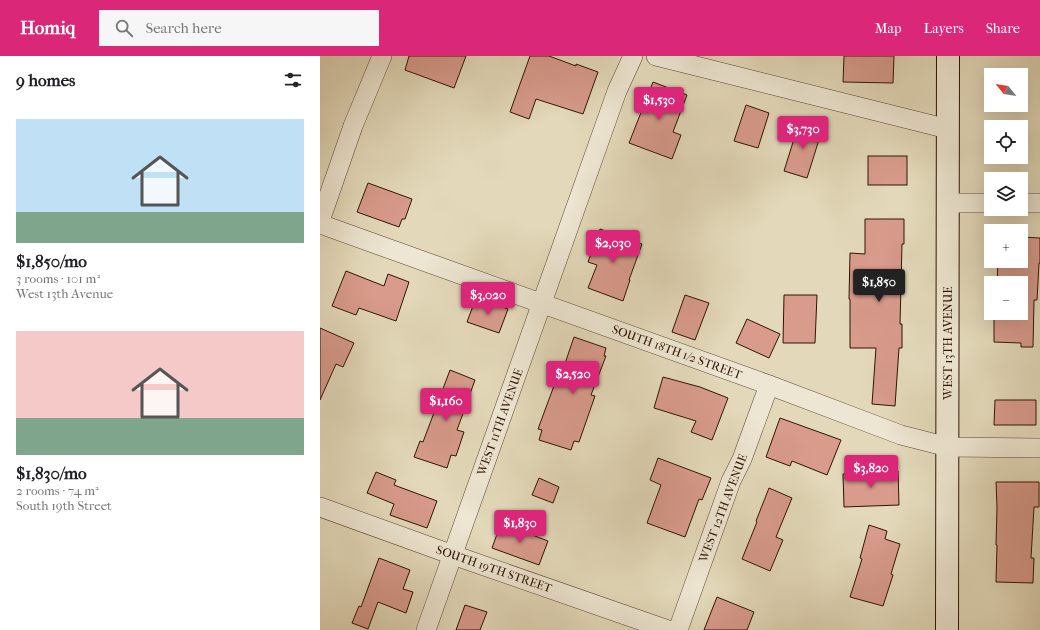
<!DOCTYPE html>
<meta charset="utf-8">
<style>
body{margin:0;font-family:"IM FELL French Canon",serif;background:#f6f6f6;color:#202124;height:100vh;display:flex;flex-direction:column;font-size:15px;white-space:nowrap}
*{box-sizing:border-box;margin:0}
p{font-size:13px;color:#757577}
.icon{flex:none;width:22px;height:22px;fill:none;stroke:currentColor;stroke-width:2;stroke-linecap:round;stroke-linejoin:round}
.map{position:relative;flex:1;overflow:hidden}
.panel{display:flex;flex-direction:column;background:#fff;width:320px}
.panel>*{flex:none}
.needle{width:26px;rotate:300deg}
.tools{position:absolute;left:664px;top:12px;display:grid;gap:8px}
.tools a{display:grid;place-items:center;width:44px;height:44px;border-radius:0px;background:#fff;box-shadow:0 4px 16px #0002;font-size:20px}
.price{position:absolute;translate:-50% -34px;padding:0 9px;border-radius:4px;background:#db2777;color:#fff;font-size:13px;line-height:26px;filter:drop-shadow(0 1px 2px #0008)}
.price::after{content:'';position:absolute;left:50%;top:24px;width:12px;height:9px;margin-left:-6px;background:inherit;clip-path:polygon(0 0,100% 0,50% 100%)}
.price.current{background:#222;color:#fff}
ul{padding:0;list-style:none}
li{display:grid;align-content:center;gap:8px;height:212px;padding:0 16px}
li span{display:grid;place-items:center;height:124px;border-radius:0px;color:#555}
li>.icon{margin-inline-start:auto}
span .icon{width:72px;height:72px;fill:#fffc;stroke-width:1}
li b{font-size:17px}
h2{display:flex;justify-content:space-between;align-items:center;height:48px;padding:0 16px;font-size:17px}
header{display:flex;align-items:center;gap:24px;box-sizing:border-box;height:56px;padding:0 20px;background:#db2777;color:#fff}
header strong{font-size:19px}
nav{display:flex;gap:22px;margin-inline-start:auto;font-size:14px}
.search{width:280px;height:36px;background:#f6f6f6;display:flex;align-items:center;gap:10px;box-sizing:border-box;padding:0 14px;border-radius:0px;color:#757577;font-size:15px}
main{display:flex;flex:1;min-height:0}
.map>svg:first-child{display:block}
.building{fill:#d89b8c;stroke:#301304}
.lines{fill:none;stroke-linecap:round;stroke-linejoin:round}
.street-casing{stroke:#5d4432;stroke-width:20}
.secondary-casing{stroke:#301304;stroke-width:24}
.street{stroke:#ede6d2;stroke-width:19}
.secondary{stroke:#ede6d2;stroke-width:22}
.labels{text-anchor:middle;dominant-baseline:central;stroke-width:3.5;stroke-linejoin:round;paint-order:stroke}
.street-label{font-size:12px;fill:#301304;stroke:#ede6d2}
</style>
<header>
<strong>Homiq</strong>
<div class="search"><svg class="icon" aria-label="search" viewBox="0 0 24 24"><circle cx="10" cy="10" r="6"/><path d="M15 15l6 6"/></svg>Search here</div>
<nav><a>Map</a><a>Layers</a><a>Share</a></nav>
</header>
<main>
<section class="panel">
<h2>9 homes<svg class="icon" aria-label="filters" viewBox="0 0 24 24"><path d="M4 7h16M4 17h16"/><circle cx="9" cy="7" r="2"/><circle cx="15" cy="17" r="2"/></svg></h2>
<ul>
<li><span style="background:linear-gradient(#bfe0f5 75%,#7fa58c 0)"><svg class="icon" aria-label="home" viewBox="0 0 24 24"><path d="M3 11l9-7 9 7M6 9v11h12V9"/></svg></span><div><b>$1,850/mo</b><p>3 rooms · 101 m²</p><p>West 13th Avenue</p></div></li>
<li><span style="background:linear-gradient(#f6c9c9 70%,#7fa58c 0)"><svg class="icon" aria-label="home" viewBox="0 0 24 24"><path d="M3 11l9-7 9 7M6 9v11h12V9"/></svg></span><div><b>$1,830/mo</b><p>2 rooms · 74 m²</p><p>South 19th Street</p></div></li>
</ul>
</section>
<div class="map">
<svg width="720" height="574" viewBox="0 0 720 574">
<rect width="100%" height="100%" fill="#e3d9ba"/>
<filter id="stains"><feTurbulence type="fractalNoise" baseFrequency=".005" numOctaves="4"/><feColorMatrix values="0 0 0 0 .2 0 0 0 0 .09 0 0 0 0 .02 0 0 0 .5 -.17"/></filter>
<radialGradient id="worn" r=".72"><stop offset=".6" stop-color="#630" stop-opacity="0"/><stop offset="1" stop-color="#630" stop-opacity=".3"/></radialGradient>
<g class="building">
<path d="M89,0H146L134,32L85,14Z"/>
<path d="M210,0H229L256,10V8L278,16L263,58L216,43L209,63L190,56Z"/>
<path d="M524,0H574L573,27L523,26Z"/>
<path d="M333,26L367,39L353,76L361,79L352,103L309,87Z"/>
<path d="M426,49L449,57L438,92L414,85Z"/>
<path d="M479,67L502,74L487,122L464,115Z"/>
<rect x="548" y="100" width="39" height="29"/>
<path d="M48,127L92,143L85,163H82L79,171L37,156Z"/>
<path d="M545,163H584V188H582L580,268H582V292H579L575,350L552,348L556,292H530V243H529L530,197L545,198Z"/>
<path d="M280,173L322,188L309,224H310L303,245L268,232L277,209L268,206Z"/>
<path d="M701,181L720,182V207H719L717,244H714L713,291H701V287L674,286V262L701,263V227H677L678,205H701Z"/>
<path d="M26,215L64,230L68,218L89,226L76,265L39,252L36,259L12,250Z"/>
<path d="M365,239L389,247L375,284L352,276Z"/>
<path d="M464,239H497L495,287H463Z"/>
<path d="M156,242L188,253L179,277L147,266Z"/>
<path d="M427,263L460,278L449,302L416,287Z"/>
<path d="M0,272L34,287L23,311L16,308L0,344Z"/>
<path d="M254,281L286,292L284,300H286L271,339L275,340L259,386L254,385L251,394L219,384L222,374L218,373L235,327L238,328Z"/>
<path d="M130,314L155,324L137,374L144,376L136,400L131,399L127,412L94,401L100,385L103,386Z"/>
<path d="M343,321L380,331L408,342L392,384L371,376L376,365L334,352Z"/>
<path d="M675,344H716V369H674Z"/>
<path d="M460,362L521,384L507,419L472,405L470,410L446,401Z"/>
<path d="M338,402L391,422L382,444L379,443L365,481L327,467L341,429L330,424Z"/>
<path d="M578,415L579,449L524,451L523,418Z"/>
<path d="M56,416L76,424L74,429L117,445L107,472L70,459L74,448L47,437Z"/>
<path d="M219,422L239,431L233,447L212,439Z"/>
<path d="M676,426H719V451H714L711,502H714L713,527L676,526L677,489H676L677,451Z"/>
<path d="M449,432L472,442L456,481L463,484L450,515L422,503L437,466L436,465Z"/>
<path d="M181,467L228,485L219,509L172,492Z"/>
<path d="M549,469L567,475L565,483L580,488L571,518L573,519L563,550L530,541L542,503L540,502Z"/>
<path d="M59,502L90,514L83,533L93,536L86,557L58,546L48,573L32,567L39,550L41,551Z"/>
<path d="M397,541L434,556L427,574H384Z"/>
<path d="M145,549L167,556L160,574H136Z"/>
</g>
<g class="lines">
<g class="street-casing">
<g id="street">
<path d="M336,0L628,73"/>
<path d="M628,147H671"/>
<path d="M701,147H720"/>
<path d="M0,165L33,70L62,0"/>
<path d="M0,168L449,329L581,379L628,391L720,392"/>
<path d="M0,451L133,499L348,574"/>
<path d="M106,574L297,35L313,0"/>
<path d="M358,574L411,425L422,403L449,329"/>
</g>
</g>
<g class="secondary-casing">
<path id="secondary" d="M627,574L628,0"/>
</g>
<use href="#street" class="street"/>
<use href="#secondary" class="secondary"/>
</g>
<g class="labels">
<g class="street-label">
<text transform="translate(628 287) rotate(-90)">WEST 13TH AVENUE</text>
<text transform="translate(357 296) rotate(20)">SOUTH 18TH 1/2 STREET</text>
<text transform="translate(180 366) rotate(-70)">WEST 11TH AVENUE</text>
<text transform="translate(403 452) rotate(-69)">WEST 12TH AVENUE</text>
<text transform="translate(174 513) rotate(19)">SOUTH 19TH STREET</text>
</g>
</g>
<rect width="100%" height="100%" filter="url(#stains)"/>
<rect width="100%" height="100%" fill="url(#worn)"/>
</svg>
<div class="tools">
<a><svg class="needle" viewBox="-14 -14 28 28"><path d="M0-13l5 13h-10z" fill="#e53935"/><path d="M0 13l5-13h-10z" fill="#757577"/></svg></a>
<a><svg class="icon" aria-label="locate" viewBox="0 0 24 24"><circle cx="12" cy="12" r="6"/><path d="M12 2v4M12 18v4M2 12h4M18 12h4"/></svg></a>
<a><svg class="icon" aria-label="layers" viewBox="0 0 24 24"><path d="M12 4l9 5-9 5-9-5zM3 14l9 5 9-5"/></svg></a>
<a>+</a>
<a>−</a>
</div>
<b class="price" style="left:339px;top:65px">$1,530</b>
<b class="price" style="left:483px;top:94px">$3,730</b>
<b class="price" style="left:293px;top:208px">$2,030</b>
<b class="price current" style="left:559px;top:247px">$1,850</b>
<b class="price" style="left:168px;top:260px">$3,020</b>
<b class="price" style="left:253px;top:339px">$2,520</b>
<b class="price" style="left:126px;top:366px">$1,160</b>
<b class="price" style="left:551px;top:433px">$3,820</b>
<b class="price" style="left:200px;top:488px">$1,830</b>
</div>
</main>
